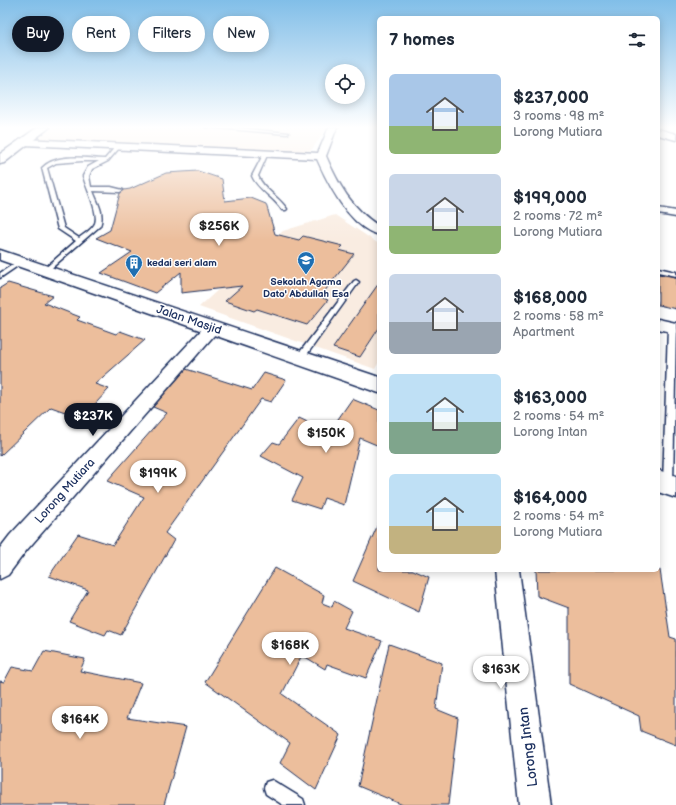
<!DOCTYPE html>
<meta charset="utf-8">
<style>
body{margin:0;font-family:"Balsamiq Sans",sans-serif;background:#f6f6f7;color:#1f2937;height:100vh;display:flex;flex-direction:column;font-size:15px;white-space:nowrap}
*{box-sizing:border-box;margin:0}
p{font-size:13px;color:#747a83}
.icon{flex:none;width:22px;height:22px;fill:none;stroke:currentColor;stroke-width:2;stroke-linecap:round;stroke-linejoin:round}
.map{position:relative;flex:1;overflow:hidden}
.drawer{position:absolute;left:377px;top:16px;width:283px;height:556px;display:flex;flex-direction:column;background:#fff;border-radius:6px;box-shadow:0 2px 10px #0003}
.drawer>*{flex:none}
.top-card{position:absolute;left:12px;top:16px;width:305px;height:36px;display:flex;gap:8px}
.fabs{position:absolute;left:325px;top:64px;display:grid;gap:8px}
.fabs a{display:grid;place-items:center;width:40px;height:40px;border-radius:50%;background:#fff;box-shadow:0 2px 10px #0003;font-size:20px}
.price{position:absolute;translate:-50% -34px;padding:0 9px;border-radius:14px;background:#fff;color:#222;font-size:13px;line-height:26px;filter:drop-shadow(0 1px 2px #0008)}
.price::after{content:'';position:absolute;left:50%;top:24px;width:12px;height:9px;margin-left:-6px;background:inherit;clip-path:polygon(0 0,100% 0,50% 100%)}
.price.selected{background:#111827;color:#fff}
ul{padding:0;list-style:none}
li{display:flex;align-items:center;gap:12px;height:100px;padding:0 12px}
li span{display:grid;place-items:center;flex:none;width:112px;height:80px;border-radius:6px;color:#555}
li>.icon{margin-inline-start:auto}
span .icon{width:48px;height:48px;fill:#fffc;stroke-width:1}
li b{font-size:17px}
h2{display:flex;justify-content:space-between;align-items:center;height:48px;padding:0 12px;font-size:17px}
.pill{padding:0 14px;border-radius:18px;background:#fff;box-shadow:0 2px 10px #0003;font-size:14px;line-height:36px}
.pill.selected{background:#111827;color:#fff}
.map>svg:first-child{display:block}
.built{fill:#f9ece1}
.building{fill:#ecbe9c;stroke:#1b2f5e}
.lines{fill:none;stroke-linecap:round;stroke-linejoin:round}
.service-casing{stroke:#1b2f5e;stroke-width:3}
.minor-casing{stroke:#1b2f5e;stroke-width:3}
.tertiary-casing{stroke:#1b2f5e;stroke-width:3}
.secondary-casing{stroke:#1b2f5e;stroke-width:3}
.service{fill:#fff;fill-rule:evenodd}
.minor{fill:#fff;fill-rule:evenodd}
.tertiary{fill:#fff;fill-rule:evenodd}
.secondary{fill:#fff;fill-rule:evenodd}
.labels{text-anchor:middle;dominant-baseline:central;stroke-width:3;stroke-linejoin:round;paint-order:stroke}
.far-poi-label{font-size:10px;font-weight:bold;fill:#1b2f5e;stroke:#fff;text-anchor:start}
.street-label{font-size:12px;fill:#1b2f5e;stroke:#fff}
.near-street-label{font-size:14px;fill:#1b2f5e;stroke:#fff}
</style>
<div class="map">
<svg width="676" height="805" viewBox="0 0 676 805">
<rect width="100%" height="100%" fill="#fff"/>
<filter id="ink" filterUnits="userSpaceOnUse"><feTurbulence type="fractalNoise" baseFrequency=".025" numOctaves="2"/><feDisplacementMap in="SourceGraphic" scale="8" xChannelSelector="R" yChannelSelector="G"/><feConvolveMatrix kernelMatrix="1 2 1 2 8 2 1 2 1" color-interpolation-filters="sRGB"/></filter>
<g filter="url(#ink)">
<g class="built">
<path d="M54,127H328L309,153L36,140Z"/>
<path d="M335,215L379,244V362L375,369L199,307L283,231Z"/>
</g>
<g class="building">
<path d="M198,171L222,179L225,201L251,198L266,204L275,234L299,240L303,236L343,246L339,250L354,254L320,297L328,300L307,325L257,309L254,311L225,301L242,286L181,293V272L155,293L101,273L132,252L96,238L110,230L120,193L124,190L130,189L166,173Z"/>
<path d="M658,274L676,277V309L658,305Z"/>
<path d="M8,283L53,296L44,303L80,317L77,320L116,334L120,331L145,340L95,384L109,389L82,418L51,407L0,456V288Z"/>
<path d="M379,283V328L360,357L333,348Z"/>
<path d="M186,369L252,390L264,373L286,380L271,402L261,399L165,533L174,540L121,635L108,630L105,635L69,621L88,590L49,576L78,534L113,545L144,497L107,481L167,413L153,407Z"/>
<path d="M352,399L379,410V446L360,438L344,505L324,498L320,509L292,500L303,478L261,456L273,442L279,444L299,418L329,432Z"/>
<path d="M379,522V570H413L429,577L419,612L353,581Z"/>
<path d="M275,568L324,595L322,603L332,607L334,601L352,611L344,628L382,641L366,678L327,664L325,669L302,655L282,694L341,735L316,790L280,763L290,743L205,682Z"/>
<path d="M536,570H660L670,637L676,639V745L641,731L639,716L569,684V608L537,596Z"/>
<path d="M389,644L442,663L436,709L458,718L448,805H403L358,786Z"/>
<path d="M44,651L85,659L80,671L141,683L127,718L186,727L164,805H0V681L4,682L12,667L33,671Z"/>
</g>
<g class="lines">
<g class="service-casing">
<g id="service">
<path d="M205,127H227L289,133L287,134Z"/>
<path d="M116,146L120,147L108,161L92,169L89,176L91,187H111L123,190L120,192L93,191C97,202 105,213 100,226L47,272H43V270L76,241L58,229L42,168C56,153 86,158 105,159ZM82,161H99L88,167L83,176C86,188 101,216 94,225C91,230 84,234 79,238L64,228L47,168L56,163Z"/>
<path d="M266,152L268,153L258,176C263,189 279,197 287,209L286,210H282C274,197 258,190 252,176L264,153Z"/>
<path d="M20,260L22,261V263L0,278V273Z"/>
<path d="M658,268L676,272V276L658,272Z"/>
<path d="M356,280L359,282L303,360H297L296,358L297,356L354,281Z"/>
<path d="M672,324L676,327L673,484L672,487L668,489L664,487L663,484L668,327Z"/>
<path d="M272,780L303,799L305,805H283L266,794L264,788L266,782Z"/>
</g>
</g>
<g class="minor-casing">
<g id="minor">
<path d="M329,127H337L326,156C338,184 352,209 379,226V235C350,228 328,184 317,159L24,145L19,142L24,139L318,153Z"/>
<path d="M658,129L676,134V140L658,135Z"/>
<path d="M658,208L676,211V217L658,214Z"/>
<path d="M658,319L676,323V333L658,329Z"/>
<path d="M212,323L217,324L220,328L217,332L26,551L8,575L0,579V548L10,535L207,324Z"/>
<path d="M495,570H519L551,805H519Z"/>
</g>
</g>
<g class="tertiary-casing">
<path id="tertiary" d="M38,127H50L4,163L0,164V154Z"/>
</g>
<g class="secondary-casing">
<g id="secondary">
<path d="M0,250L379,377V393L0,260Z"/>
<path d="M658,470L676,476V498L658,492Z"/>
</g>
</g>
<use href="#service" class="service"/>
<use href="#minor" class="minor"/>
<use href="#tertiary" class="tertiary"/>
<use href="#secondary" class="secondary"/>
</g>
</g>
<linearGradient id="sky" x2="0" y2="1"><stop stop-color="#81bee8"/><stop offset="0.53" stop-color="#fff"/><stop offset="1" stop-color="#fff" stop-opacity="0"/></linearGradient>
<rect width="676" height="240" fill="url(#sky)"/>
<defs>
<g id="school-pin" transform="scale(0.9)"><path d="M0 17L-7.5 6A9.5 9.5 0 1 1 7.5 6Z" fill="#1f6fb2" stroke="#fff"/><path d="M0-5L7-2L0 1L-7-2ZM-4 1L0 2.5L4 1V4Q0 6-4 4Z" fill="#fff"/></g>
<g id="building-pin" transform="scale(0.9)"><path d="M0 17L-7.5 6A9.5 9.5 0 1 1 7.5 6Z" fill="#1f6fb2" stroke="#fff"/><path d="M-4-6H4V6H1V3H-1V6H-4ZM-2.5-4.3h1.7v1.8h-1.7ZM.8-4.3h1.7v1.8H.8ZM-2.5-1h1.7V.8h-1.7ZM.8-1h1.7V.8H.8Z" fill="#fff"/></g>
</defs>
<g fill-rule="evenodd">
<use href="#school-pin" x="306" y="260"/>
<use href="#building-pin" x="134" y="263"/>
</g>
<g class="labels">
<g class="far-poi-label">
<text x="147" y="263">kedai seri alam</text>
<text x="306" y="282" text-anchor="middle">Sekolah Agama<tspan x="306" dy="12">Dato' Abdullah Esa</tspan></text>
</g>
<g class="street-label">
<text transform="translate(189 320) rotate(19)">Jalan Masjid</text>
<text transform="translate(65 491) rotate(-48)">Lorong Mutiara</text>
</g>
<g class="near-street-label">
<text transform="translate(528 747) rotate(-97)">Lorong Intan</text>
</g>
</g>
</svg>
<div class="fabs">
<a><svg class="icon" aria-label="locate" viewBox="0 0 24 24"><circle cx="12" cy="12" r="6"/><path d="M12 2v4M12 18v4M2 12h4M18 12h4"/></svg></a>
</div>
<b class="price" style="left:219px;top:247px">$256K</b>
<b class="price selected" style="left:93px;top:437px">$237K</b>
<b class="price" style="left:326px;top:454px">$150K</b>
<b class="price" style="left:158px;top:494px">$199K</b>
<b class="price" style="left:290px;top:666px">$168K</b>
<b class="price" style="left:501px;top:690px">$163K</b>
<b class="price" style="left:80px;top:740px">$164K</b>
<div class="top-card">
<a class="pill selected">Buy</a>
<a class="pill">Rent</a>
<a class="pill">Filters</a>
<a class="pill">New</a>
</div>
<section class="drawer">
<h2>7 homes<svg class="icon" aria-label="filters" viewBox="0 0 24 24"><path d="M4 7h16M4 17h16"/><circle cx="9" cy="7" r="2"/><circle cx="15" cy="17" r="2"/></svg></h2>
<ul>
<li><span style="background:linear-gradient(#a9c7e8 65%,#8fb573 0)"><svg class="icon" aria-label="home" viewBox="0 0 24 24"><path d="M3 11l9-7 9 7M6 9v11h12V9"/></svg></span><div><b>$237,000</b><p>3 rooms · 98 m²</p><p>Lorong Mutiara</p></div></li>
<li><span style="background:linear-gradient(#c9d6e8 65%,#8fb573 0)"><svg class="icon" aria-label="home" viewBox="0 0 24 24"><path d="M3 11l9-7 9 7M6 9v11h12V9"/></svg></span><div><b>$199,000</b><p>2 rooms · 72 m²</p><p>Lorong Mutiara</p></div></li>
<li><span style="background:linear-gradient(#c9d6e8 60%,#9aa5b1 0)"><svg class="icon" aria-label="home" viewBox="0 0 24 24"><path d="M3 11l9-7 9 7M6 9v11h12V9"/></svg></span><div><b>$168,000</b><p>2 rooms · 58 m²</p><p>Apartment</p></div></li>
<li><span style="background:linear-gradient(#bfe0f5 60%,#7fa58c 0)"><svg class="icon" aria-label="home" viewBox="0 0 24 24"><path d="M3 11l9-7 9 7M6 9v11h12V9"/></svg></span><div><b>$163,000</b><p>2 rooms · 54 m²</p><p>Lorong Intan</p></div></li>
<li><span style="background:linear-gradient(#bfe0f5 65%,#c2b280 0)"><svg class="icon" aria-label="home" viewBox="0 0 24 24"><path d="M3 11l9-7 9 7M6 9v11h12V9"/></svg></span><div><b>$164,000</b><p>2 rooms · 54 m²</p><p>Lorong Mutiara</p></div></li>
</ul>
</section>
</div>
